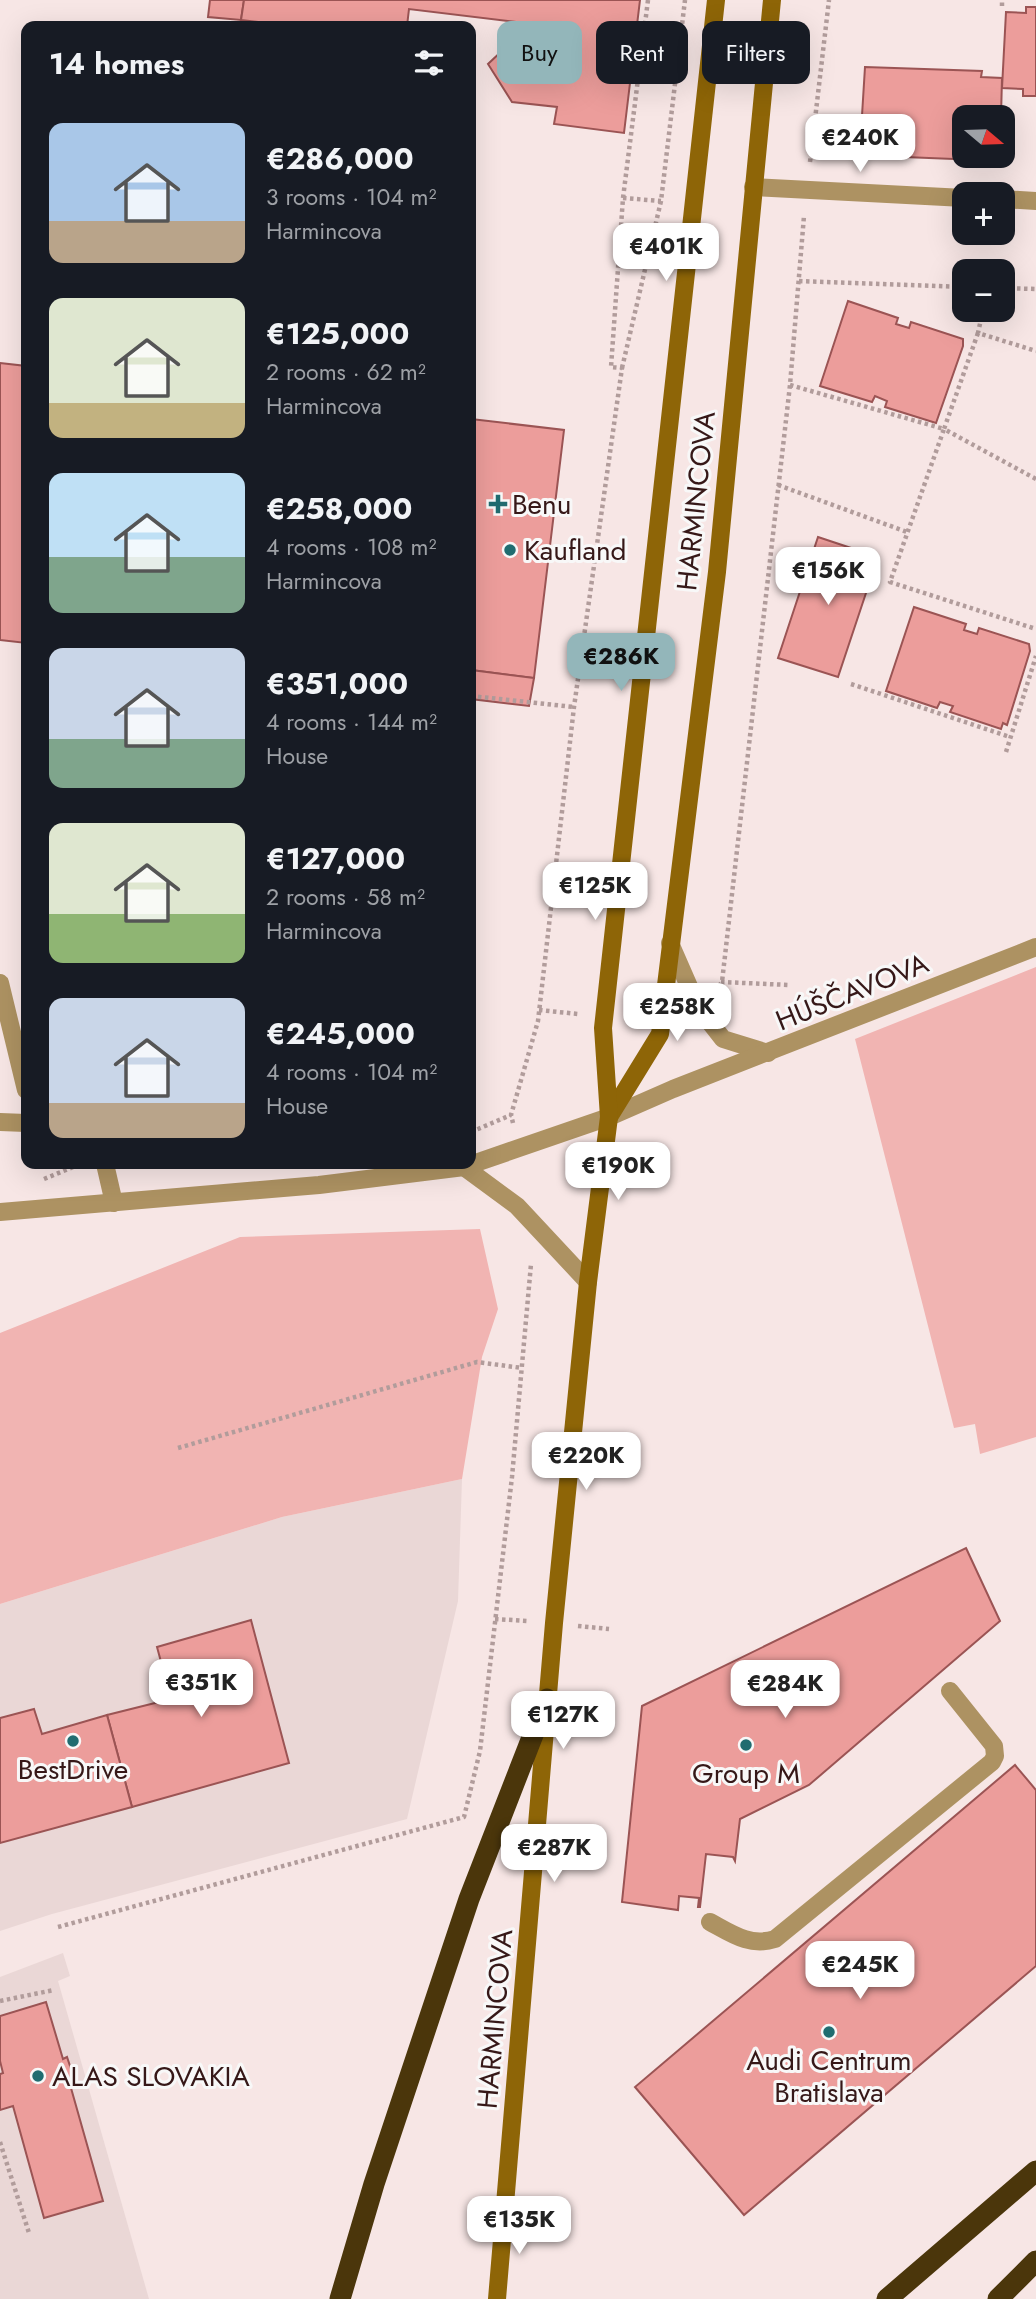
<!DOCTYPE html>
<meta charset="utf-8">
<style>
body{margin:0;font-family:Jost,sans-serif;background:#242831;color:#f1f3f6;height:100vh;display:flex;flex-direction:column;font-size:26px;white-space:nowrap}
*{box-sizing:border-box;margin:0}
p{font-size:23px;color:#9ea1a6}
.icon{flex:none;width:38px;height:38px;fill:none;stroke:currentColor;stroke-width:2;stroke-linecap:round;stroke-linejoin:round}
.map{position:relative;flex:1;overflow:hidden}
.details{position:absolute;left:21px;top:21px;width:455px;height:1148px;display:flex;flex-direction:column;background:#171b24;border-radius:14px;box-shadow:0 7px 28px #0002}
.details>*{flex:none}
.guide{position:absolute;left:497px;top:21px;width:434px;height:63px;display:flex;gap:14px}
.needle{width:46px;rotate:109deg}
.fabs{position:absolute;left:952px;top:105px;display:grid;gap:14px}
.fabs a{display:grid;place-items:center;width:63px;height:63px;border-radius:14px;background:#171b24;box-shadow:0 7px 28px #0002;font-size:35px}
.price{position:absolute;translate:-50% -60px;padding:0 16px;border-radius:14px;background:#fff;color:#222;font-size:23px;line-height:46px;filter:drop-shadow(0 2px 4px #0008)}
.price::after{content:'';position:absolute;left:50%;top:42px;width:21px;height:16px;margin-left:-10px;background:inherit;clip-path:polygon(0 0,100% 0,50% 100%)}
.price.selected{background:#93b6ba;color:#111}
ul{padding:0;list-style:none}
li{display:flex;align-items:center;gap:21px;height:175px;padding:0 28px}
li span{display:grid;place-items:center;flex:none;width:196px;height:140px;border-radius:14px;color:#555}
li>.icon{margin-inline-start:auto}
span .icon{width:84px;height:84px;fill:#fffc;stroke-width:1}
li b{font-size:30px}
h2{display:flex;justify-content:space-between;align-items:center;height:84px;padding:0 28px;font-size:30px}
.tag{padding:0 24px;border-radius:14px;background:#171b24;box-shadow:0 7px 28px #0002;font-size:24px;line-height:63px}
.tag.selected{background:#93b6ba;color:#111}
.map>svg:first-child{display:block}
.built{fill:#ead7d6}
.green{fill:#f1b4b2}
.building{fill:#ec9d9b;stroke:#9b5454;stroke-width:2}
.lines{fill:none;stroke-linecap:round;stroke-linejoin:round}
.path{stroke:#b19c9b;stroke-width:4.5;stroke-dasharray:3.5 3.5;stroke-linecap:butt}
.lane{stroke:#ad9262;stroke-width:18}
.street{stroke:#ad9262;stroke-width:18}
.secondary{stroke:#8e6507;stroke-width:18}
.highway{stroke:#4b360b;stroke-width:21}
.poi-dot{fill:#206c70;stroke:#f8f8f8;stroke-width:2.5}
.labels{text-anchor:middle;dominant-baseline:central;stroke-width:6;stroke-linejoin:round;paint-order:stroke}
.street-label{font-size:28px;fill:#361818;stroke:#f8f8f8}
.poi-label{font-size:28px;fill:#361818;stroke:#f8f8f8;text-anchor:start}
</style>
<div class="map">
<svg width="1036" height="2299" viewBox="0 0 1036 2299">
<rect width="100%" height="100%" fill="#f7e6e5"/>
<g class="built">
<path d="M462,1479L458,1601L407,1819L52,1914L0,1931V1604L282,1517Z"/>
<path d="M63,1953L70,1976L58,1981L149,2299H0V1977Z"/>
</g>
<g class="green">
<path d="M1036,967V1437L980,1454L975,1424L954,1428L855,1039Z"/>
<path d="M480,1229L498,1309L482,1357L462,1479L282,1517L0,1604V1333L240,1237Z"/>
</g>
<g class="building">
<path d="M210,0H244L241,20L208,17Z"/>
<path d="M244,0H640L624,133L554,124L557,107L512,102L488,64L522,32L564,39L565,28L409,9L407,26H294L241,20Z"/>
<path d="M1026,7H1036V96H1023V89L1002,88L1006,12L1026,13Z"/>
<path d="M865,67L982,71L981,77L1002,78L1001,117H964V156H978V160L880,156L881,149L860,148Z"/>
<path d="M848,301L898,318L896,324L909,328L911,322L963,339V346L936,423L885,407L887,401L875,396L872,402L820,386Z"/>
<path d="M0,363L26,366V643L0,640Z"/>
<path d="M471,419L564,430L534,678L471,670Z"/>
<path d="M818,537L878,557L838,677L778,658Z"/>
<path d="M914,607L966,624L964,630L977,634L979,628L1029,644L1030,651L1007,725L1003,723L1001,729L950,712L953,706L940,702L937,708L886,691Z"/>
<path d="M471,670L534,678L529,706L471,699Z"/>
<path d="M966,1548L1000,1621L809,1785L740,1819L735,1861L733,1857L706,1854L700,1907H698L699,1898L679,1896L678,1910L622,1902L642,1706Z"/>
<path d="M251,1620L289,1763L132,1807L107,1715L171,1699L157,1647Z"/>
<path d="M34,1709L42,1734L107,1715L132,1807L0,1843V1718Z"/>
<path d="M1015,1765L1036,1790V1966L744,2215L635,2087Z"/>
<path d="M46,2002L63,2059L67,2057L77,2087L71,2088L103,2201L44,2218L13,2106L0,2110V2074L3,2073L0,2061V2016Z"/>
</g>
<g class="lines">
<g class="path">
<path d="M1002,6V0"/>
<path d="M810,162L829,0"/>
<path d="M623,198L661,201"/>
<path d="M799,281L964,287"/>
<path d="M1003,288L1036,289"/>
<path d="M983,310L978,333L1036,351"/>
<path d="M978,333L944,429L1036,479"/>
<path d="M622,368L661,201L685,0"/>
<path d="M790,385L944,429L890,582L1036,629"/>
<path d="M778,485L907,532"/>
<path d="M851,684L1010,737"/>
<path d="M471,696L574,707"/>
<path d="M1006,752L1036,656"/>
<path d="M721,982L790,985"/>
<path d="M719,986L722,982L790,385L804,216"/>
<path d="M539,1010L578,1014"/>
<path d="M513,1123L511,1115L538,1021L574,707L622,368L611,367L623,198L648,0"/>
<path d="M471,1132L511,1115"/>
<path d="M44,1179L78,1165"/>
<path d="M178,1448L477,1362L522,1368"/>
<path d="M495,1619L528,1621"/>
<path d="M578,1626L609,1629"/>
<path d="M58,1927L464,1817L480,1751L512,1477L531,1264"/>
<path d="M0,2001L54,1990"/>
<path d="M0,2142L29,2233"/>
</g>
<g class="lane">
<path d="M0,983L26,1090"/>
<path d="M0,1122L26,1123"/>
<path d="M105,1164L114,1203"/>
<path d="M710,1922C732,1934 750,1947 775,1939L992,1762L995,1756L994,1746L950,1691"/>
</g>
<g class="street">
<path d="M753,187L964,198"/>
<path d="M1003,199L1036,201"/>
<path d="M670,943L698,1007L723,1039L768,1053"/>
<path d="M464,1167L517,1206L588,1282"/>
<path d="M0,1212L319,1185L464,1167L609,1117L673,1089L1036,947"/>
</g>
<g class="secondary">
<path d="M609,1117L660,1034L717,572L772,0"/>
<path d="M497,2299L554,1623L588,1282L609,1117L603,1028L716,0"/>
</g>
<g class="highway">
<path d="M340,2299L374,2184L469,1899L547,1699"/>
<path d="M887,2299L1036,2171"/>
<path d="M998,2299L1036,2261"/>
</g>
</g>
<g class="poi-dot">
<path d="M494.5 493.5h7v7h7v7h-7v7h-7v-7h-7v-7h7z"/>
<circle cx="510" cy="550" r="7"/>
<circle cx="73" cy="1741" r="7"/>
<circle cx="746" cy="1745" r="7"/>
<circle cx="829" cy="2032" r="7"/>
<circle cx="38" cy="2076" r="7"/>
</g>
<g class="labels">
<g class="street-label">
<text transform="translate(696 501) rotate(-84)">HARMINCOVA</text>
<text transform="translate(852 992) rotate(-22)">HÚŠČAVOVA</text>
<text transform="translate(495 2019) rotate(-85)">HARMINCOVA</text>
</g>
<g class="poi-label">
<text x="512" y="504">Benu</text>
<text x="524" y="550">Kaufland</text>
<text x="73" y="1769" text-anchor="middle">BestDrive</text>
<text x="746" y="1773" text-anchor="middle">Group M</text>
<text x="829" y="2060" text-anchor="middle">Audi Centrum<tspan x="829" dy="32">Bratislava</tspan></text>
<text x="52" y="2076">ALAS SLOVAKIA</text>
</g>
</g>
</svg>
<div class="fabs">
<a><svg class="needle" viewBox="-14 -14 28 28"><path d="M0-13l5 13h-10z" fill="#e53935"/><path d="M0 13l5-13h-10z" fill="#9ea1a6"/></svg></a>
<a>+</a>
<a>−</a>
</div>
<b class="price" style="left:860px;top:174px">€240K</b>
<b class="price" style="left:666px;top:283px">€401K</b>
<b class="price" style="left:828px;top:607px">€156K</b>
<b class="price selected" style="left:621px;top:693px">€286K</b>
<b class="price" style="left:595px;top:922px">€125K</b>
<b class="price" style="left:677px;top:1043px">€258K</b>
<b class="price" style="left:618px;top:1202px">€190K</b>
<b class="price" style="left:586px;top:1492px">€220K</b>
<b class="price" style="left:201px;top:1719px">€351K</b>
<b class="price" style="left:785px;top:1720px">€284K</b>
<b class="price" style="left:563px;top:1751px">€127K</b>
<b class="price" style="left:554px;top:1884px">€287K</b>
<b class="price" style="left:860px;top:2001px">€245K</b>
<b class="price" style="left:519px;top:2256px">€135K</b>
<div class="guide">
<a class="tag selected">Buy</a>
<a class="tag">Rent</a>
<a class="tag">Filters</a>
</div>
<section class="details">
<h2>14 homes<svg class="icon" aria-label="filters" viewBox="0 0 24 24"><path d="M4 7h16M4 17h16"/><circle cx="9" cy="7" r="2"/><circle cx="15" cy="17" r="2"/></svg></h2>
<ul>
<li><span style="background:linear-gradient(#a9c7e8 70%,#b9a48a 0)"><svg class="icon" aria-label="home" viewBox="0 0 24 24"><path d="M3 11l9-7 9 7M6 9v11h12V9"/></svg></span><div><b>€286,000</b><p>3 rooms · 104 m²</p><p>Harmincova</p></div></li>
<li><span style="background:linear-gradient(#dfe7d0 75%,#c2b280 0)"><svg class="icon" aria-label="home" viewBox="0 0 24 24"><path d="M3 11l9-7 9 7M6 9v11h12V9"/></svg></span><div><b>€125,000</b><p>2 rooms · 62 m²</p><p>Harmincova</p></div></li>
<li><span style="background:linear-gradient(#bfe0f5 60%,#7fa58c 0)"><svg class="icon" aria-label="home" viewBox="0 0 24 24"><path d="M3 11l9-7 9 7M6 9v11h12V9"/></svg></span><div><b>€258,000</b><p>4 rooms · 108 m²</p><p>Harmincova</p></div></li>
<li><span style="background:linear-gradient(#c9d6e8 65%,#7fa58c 0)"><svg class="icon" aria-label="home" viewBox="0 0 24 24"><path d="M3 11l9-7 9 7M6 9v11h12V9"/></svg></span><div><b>€351,000</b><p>4 rooms · 144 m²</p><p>House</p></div></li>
<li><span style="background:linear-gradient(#dfe7d0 65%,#8fb573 0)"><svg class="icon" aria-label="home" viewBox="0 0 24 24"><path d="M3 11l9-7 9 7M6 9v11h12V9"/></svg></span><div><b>€127,000</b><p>2 rooms · 58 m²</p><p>Harmincova</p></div></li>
<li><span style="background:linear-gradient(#c9d6e8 75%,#b9a48a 0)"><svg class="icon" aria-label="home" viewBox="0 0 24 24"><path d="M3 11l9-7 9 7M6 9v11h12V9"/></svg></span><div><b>€245,000</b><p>4 rooms · 104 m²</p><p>House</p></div></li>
</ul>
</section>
</div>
